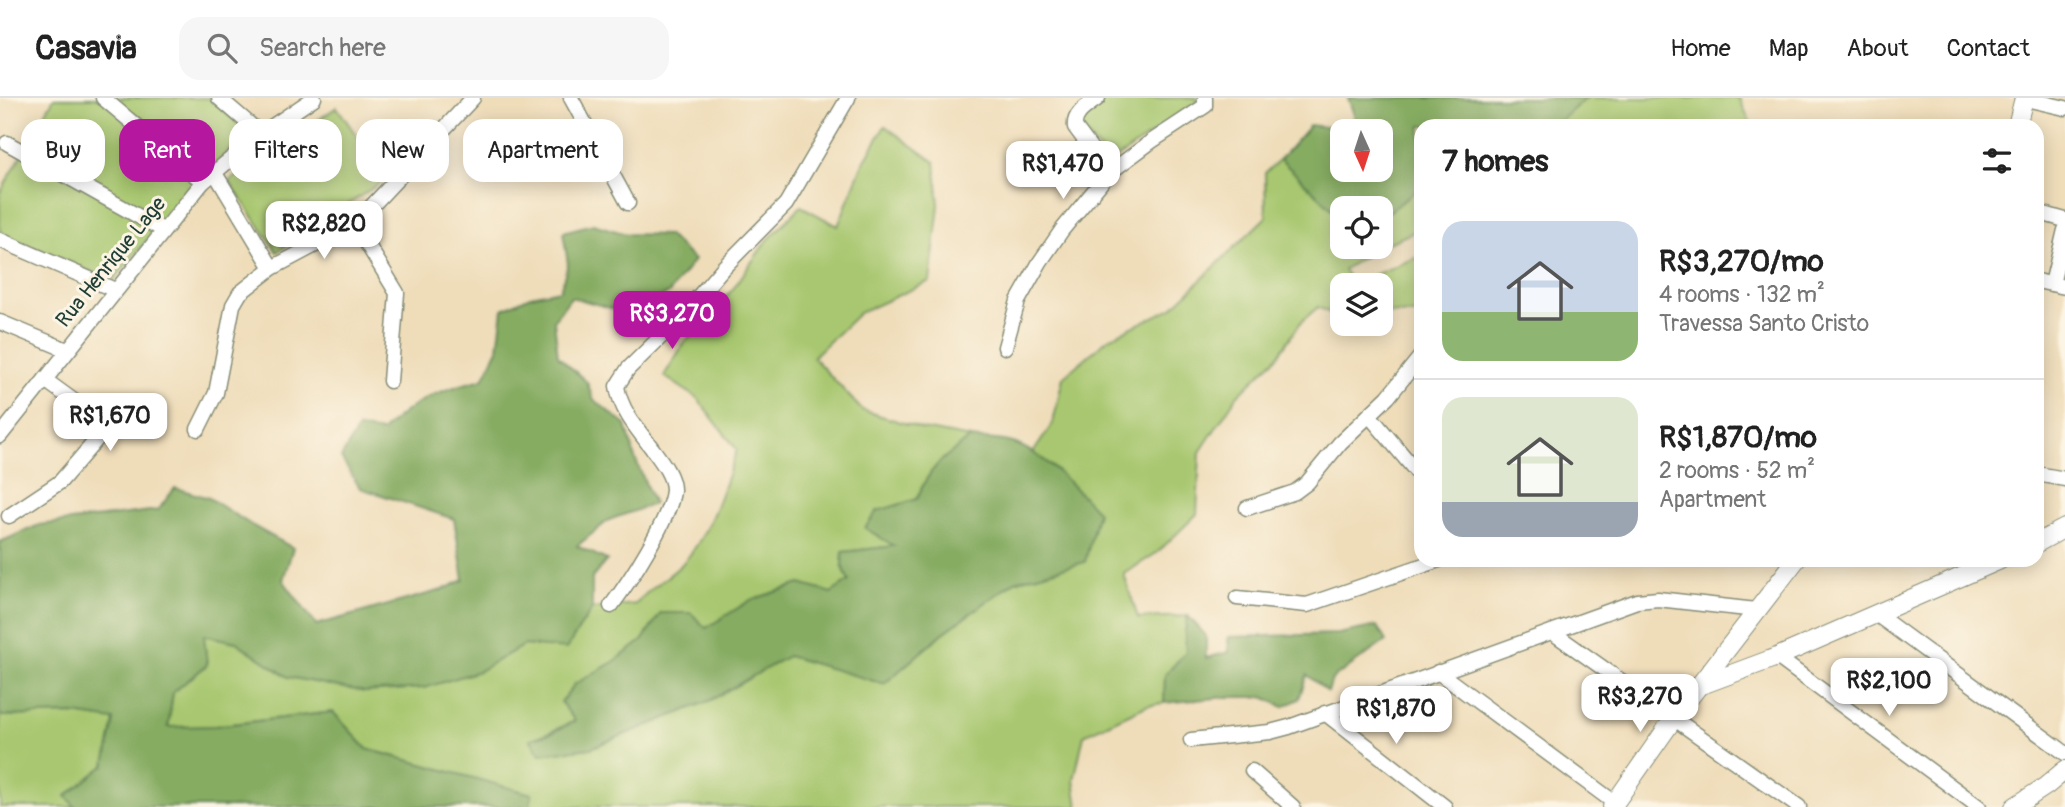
<!DOCTYPE html>
<meta charset="utf-8">
<style>
body{margin:0;font-family:Pangolin,sans-serif;background:#f6f6f6;color:#222;height:100vh;display:flex;flex-direction:column;font-size:26px;white-space:nowrap}
*{box-sizing:border-box;margin:0}
p{font-size:23px;color:#767676}
.icon{flex:none;width:38px;height:38px;fill:none;stroke:currentColor;stroke-width:2;stroke-linecap:round;stroke-linejoin:round}
.map{position:relative;flex:1;overflow:hidden}
.sheet{position:absolute;left:1414px;top:21px;width:630px;height:448px;display:flex;flex-direction:column;background:#fff;border-radius:21px;box-shadow:0 4px 18px #0003}
.sheet>*{flex:none}
.hud{position:absolute;left:21px;top:21px;width:665px;height:63px;display:flex;gap:14px}
.needle{width:46px;rotate:177deg}
.controls{position:absolute;left:1330px;top:21px;display:grid;gap:14px}
.controls a{display:grid;place-items:center;width:63px;height:63px;border-radius:14px;background:#fff;box-shadow:0 4px 18px #0003;font-size:35px}
.price{position:absolute;translate:-50% -60px;padding:0 16px;border-radius:14px;background:#fff;color:#222;font-size:23px;line-height:46px;filter:drop-shadow(0 2px 4px #0008)}
.price::after{content:'';position:absolute;left:50%;top:42px;width:21px;height:16px;margin-left:-10px;background:inherit;clip-path:polygon(0 0,100% 0,50% 100%)}
.price.active{background:#b5179e;color:#fff}
ul{padding:0;list-style:none}
li{display:flex;align-items:center;gap:21px;height:175px;padding:0 28px}
li+li{border-top:2px solid #e0e0e0}
li span{display:grid;place-items:center;flex:none;width:196px;height:140px;border-radius:21px;color:#555}
li>.icon{margin-inline-start:auto}
span .icon{width:84px;height:84px;fill:#fffc;stroke-width:1}
li b{font-size:30px}
h2{display:flex;justify-content:space-between;align-items:center;height:84px;padding:0 28px;font-size:30px}
.chip{padding:0 24px;border-radius:21px;background:#fff;box-shadow:0 4px 18px #0003;font-size:24px;line-height:63px}
.chip.active{background:#b5179e;color:#fff}
header{display:flex;align-items:center;gap:42px;box-sizing:border-box;height:98px;padding:0 35px;background:#fff;border-bottom:2px solid #e0e0e0}
header strong{font-size:33px}
nav{display:flex;gap:38px;margin-inline-start:auto;font-size:24px}
.search{width:490px;height:63px;background:#f6f6f6;display:flex;align-items:center;gap:18px;box-sizing:border-box;padding:0 24px;border-radius:21px;color:#767676;font-size:26px}
.map>svg:first-child{display:block}
.green{fill:#a8c76f;stroke:#648252;stroke-width:2}
.forest{fill:#86ac62;stroke:#52744b;stroke-width:2;fill-rule:evenodd}
.lines{fill:none;stroke-linecap:round;stroke-linejoin:round}
.minor-casing{stroke:#878d77;stroke-width:17}
.major-casing{stroke:#878d77;stroke-width:20}
.minor{stroke:#fff;stroke-width:14}
.major{stroke:#fff;stroke-width:18}
.labels{text-anchor:middle;dominant-baseline:central;stroke-width:6;stroke-linejoin:round;paint-order:stroke}
.street-label{font-size:21px;fill:#1f3d34;stroke:#fcf5e5}
</style>
<header>
<strong>Casavia</strong>
<div class="search"><svg class="icon" aria-label="search" viewBox="0 0 24 24"><circle cx="10" cy="10" r="6"/><path d="M15 15l6 6"/></svg>Search here</div>
<nav><a>Home</a><a>Map</a><a>About</a><a>Contact</a></nav>
</header>
<div class="map">
<svg width="2065" height="709" viewBox="0 0 2065 709">
<rect width="100%" height="100%" fill="#fcf5e5"/>
<filter id="ink" filterUnits="userSpaceOnUse"><feTurbulence type="fractalNoise" baseFrequency=".0143" numOctaves="2"/><feDisplacementMap in="SourceGraphic" scale="14" xChannelSelector="R" yChannelSelector="G"/><feConvolveMatrix kernelMatrix="1 2 1 2 8 2 1 2 1" color-interpolation-filters="sRGB"/></filter>
<filter id="wash" filterUnits="userSpaceOnUse"><feTurbulence type="fractalNoise" baseFrequency=".00686" numOctaves="4" result="noise"/><feDisplacementMap in="SourceGraphic" scale="28" xChannelSelector="R" yChannelSelector="G"/><feGaussianBlur stdDeviation="1.57" result="paint"/><feColorMatrix in="noise" values="0 0 0 0 0 0 0 0 0 0 0 0 0 0 0 0 0 1.4 0 .05"/><feComposite in="paint" operator="in"/></filter>
<g filter="url(#wash)">
<rect width="100%" height="100%" fill="#efddba"/>
<g class="green">
<path d="M54,0H209L247,33L161,125L113,183L0,135V95Z"/>
<path d="M1107,0H1197L1199,3L1110,65L1077,25Z"/>
<path d="M1586,0H1739L1752,28H1549L1561,22Z"/>
<path d="M337,9L386,81L277,154L229,83Z"/>
<path d="M885,28L935,64L939,107L930,183L859,215L813,259L862,312L923,331L971,340C944,359 929,369 917,401L877,414L895,448L843,454L842,468L849,483L831,495L800,486L751,502L706,531L661,515L642,543L615,563L575,586L561,604L575,623L531,642L540,656L591,650L709,603L788,558L884,586L942,536L1015,483L1084,464L1097,414L1060,376L1033,355L1053,325L1063,279L1109,240L1172,210L1266,119L1265,75L1280,61L1342,119V149H1380L1344,171L1352,186L1415,160L1421,161V213L1414,216L1381,215V187H1342V221L1318,209L1301,224L1277,259L1237,298L1200,354L1197,416L1158,454L1124,476L1138,520L1188,518L1185,533L1186,554L1165,577L1164,605L1148,607L1084,637L1074,682L1078,709H530L531,696L367,651L333,614L215,628L168,630L173,594L207,567L203,537L236,544L288,579L479,573L524,547L566,550L592,511L636,506C651,488 667,481 682,466C711,435 722,391 737,352L697,300L664,278L684,245L733,191L765,145L801,108L838,128L862,67Z"/>
<path d="M1421,89V131L1381,148V120Z"/>
<path d="M0,615L3,618L74,616L115,622L105,667L67,698L75,709H0Z"/>
</g>
<g class="forest">
<path d="M1348,0H1586L1561,22L1549,28H1421V89L1381,120V110H1342V119L1336,115L1280,61L1310,27L1342,31L1355,20ZM1381,33V72H1342V33Z"/>
<path d="M593,126L626,136L668,137L694,162L669,195L631,216L571,199L554,222L558,258L587,284L593,301L626,327L635,360L654,406L609,422L577,448L607,462L592,480V511L566,551L524,547L479,573L424,590L365,594L288,579L236,544L204,537L207,567L173,594L168,629L215,628L333,614L367,651L532,696L530,709H75L66,698L105,667L114,622L74,616L2,618L0,615V444L39,427L158,412L175,390L209,400L253,428L293,450L283,482L316,527L442,492L464,482L454,421L360,390L341,360L358,330L382,334C415,301 439,292 483,281L498,251L503,211L530,198L560,192L568,166L563,134Z"/>
<path d="M971,340C985,342 1003,341 1016,346C1049,359 1073,389 1098,414L1085,464L1015,483L942,536L884,586L788,558L709,603L590,650L540,656L530,641L553,634L575,623L561,604L575,586L615,563L642,543L661,515H691L706,530L751,502L800,486L831,495L849,483L842,468L843,454L894,448L865,430L877,413L917,401C929,369 944,359 971,340Z"/>
<path d="M1188,518L1206,538V560L1229,554L1228,539L1338,536L1377,528L1386,543L1332,581L1328,594L1307,577L1299,601L1283,609L1264,599H1227L1164,605L1165,577L1186,554L1185,533Z"/>
</g>
</g>
<g filter="url(#ink)">
<g class="lines">
<g class="minor-casing">
<g id="minor">
<path d="M103,0L203,84"/>
<path d="M219,0L261,36"/>
<path d="M571,0L628,105"/>
<path d="M1098,0C1088,8 1073,15 1075,29L1109,75"/>
<path d="M2022,0L2065,10"/>
<path d="M7,45L163,132"/>
<path d="M215,75L272,170"/>
<path d="M2037,114L2065,122"/>
<path d="M355,126L397,195L390,283"/>
<path d="M0,142L115,192"/>
<path d="M2037,183L2065,189"/>
<path d="M2052,186L2065,132"/>
<path d="M0,224L67,252"/>
<path d="M1005,249L1018,203L1040,164L1062,132L1099,87L1109,75L1152,43L1205,8V0"/>
<path d="M1369,317L1421,379"/>
<path d="M198,331L216,295L233,207L240,195L272,170L355,126L473,0"/>
<path d="M0,338L203,84L261,36L314,0"/>
<path d="M2037,376L2065,381"/>
<path d="M1247,410L1295,394L1307,385L1340,345L1388,299L1421,258"/>
<path d="M9,418L60,384L103,334L100,322L45,282"/>
<path d="M1237,500L1307,507L1439,462"/>
<path d="M611,508C629,484 670,421 673,393C674,378 659,360 651,349C637,331 620,311 617,288L628,271L682,218L723,170L786,106L848,0"/>
<path d="M1876,516L2065,655"/>
<path d="M1552,534L1799,709"/>
<path d="M1777,559L1979,709"/>
<path d="M1438,574L1615,705"/>
<path d="M1325,615L1445,709"/>
<path d="M1191,642L1270,634L1289,629L1637,503L1658,501L1756,512"/>
<path d="M1252,673L1293,709"/>
</g>
</g>
<g class="major-casing">
<g id="major">
<path d="M2017,28L2024,0"/>
<path d="M2037,445L2065,430"/>
<path d="M1699,588L1777,559L2000,462"/>
<path d="M1612,709L1674,620L1796,462"/>
<path d="M2014,709L2046,688L2065,672"/>
</g>
</g>
<use href="#minor" class="minor"/>
<use href="#major" class="major"/>
</g>
</g>
<g class="labels">
<g class="street-label">
<text transform="translate(111 164) rotate(-51)">Rua Henrique Lage</text>
</g>
</g>
</svg>
<div class="controls">
<a><svg class="needle" viewBox="-14 -14 28 28"><path d="M0-13l5 13h-10z" fill="#e53935"/><path d="M0 13l5-13h-10z" fill="#767676"/></svg></a>
<a><svg class="icon" aria-label="locate" viewBox="0 0 24 24"><circle cx="12" cy="12" r="6"/><path d="M12 2v4M12 18v4M2 12h4M18 12h4"/></svg></a>
<a><svg class="icon" aria-label="layers" viewBox="0 0 24 24"><path d="M12 4l9 5-9 5-9-5zM3 14l9 5 9-5"/></svg></a>
</div>
<b class="price" style="left:1063px;top:103px">R$1,470</b>
<b class="price" style="left:324px;top:163px">R$2,820</b>
<b class="price active" style="left:672px;top:253px">R$3,270</b>
<b class="price" style="left:110px;top:355px">R$1,670</b>
<b class="price" style="left:1889px;top:620px">R$2,100</b>
<b class="price" style="left:1640px;top:636px">R$3,270</b>
<b class="price" style="left:1396px;top:648px">R$1,870</b>
<div class="hud">
<a class="chip">Buy</a>
<a class="chip active">Rent</a>
<a class="chip">Filters</a>
<a class="chip">New</a>
<a class="chip">Apartment</a>
</div>
<section class="sheet">
<h2>7 homes<svg class="icon" aria-label="filters" viewBox="0 0 24 24"><path d="M4 7h16M4 17h16"/><circle cx="9" cy="7" r="2"/><circle cx="15" cy="17" r="2"/></svg></h2>
<ul>
<li><span style="background:linear-gradient(#c9d6e8 65%,#8fb573 0)"><svg class="icon" aria-label="home" viewBox="0 0 24 24"><path d="M3 11l9-7 9 7M6 9v11h12V9"/></svg></span><div><b>R$3,270/mo</b><p>4 rooms · 132 m²</p><p>Travessa Santo Cristo</p></div></li>
<li><span style="background:linear-gradient(#dfe7d0 75%,#9aa5b1 0)"><svg class="icon" aria-label="home" viewBox="0 0 24 24"><path d="M3 11l9-7 9 7M6 9v11h12V9"/></svg></span><div><b>R$1,870/mo</b><p>2 rooms · 52 m²</p><p>Apartment</p></div></li>
</ul>
</section>
</div>
